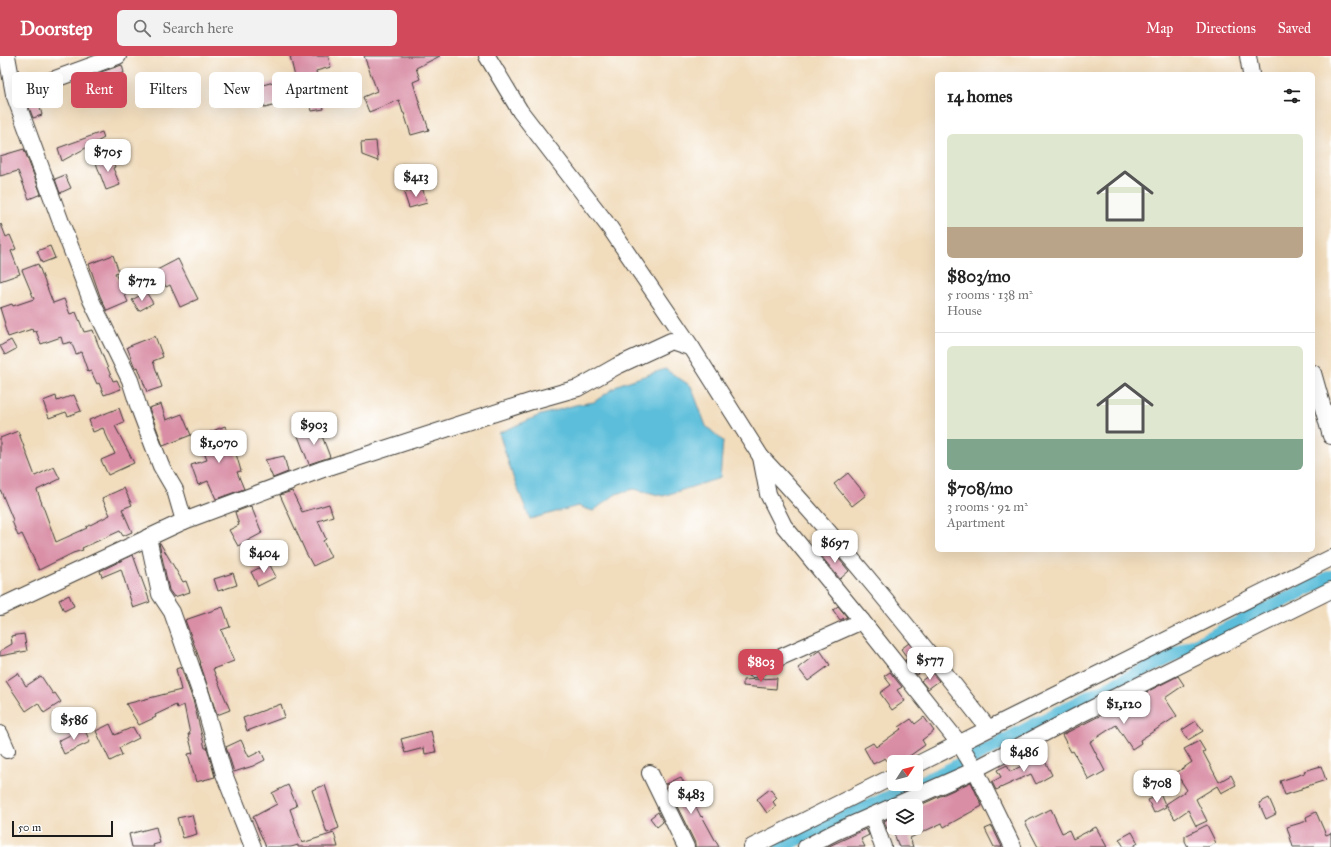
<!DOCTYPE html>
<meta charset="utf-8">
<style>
body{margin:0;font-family:"IM FELL Great Primer",serif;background:#f2f2f2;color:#222;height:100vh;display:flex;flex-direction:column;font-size:15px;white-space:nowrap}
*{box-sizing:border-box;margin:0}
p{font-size:13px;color:#767676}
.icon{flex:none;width:22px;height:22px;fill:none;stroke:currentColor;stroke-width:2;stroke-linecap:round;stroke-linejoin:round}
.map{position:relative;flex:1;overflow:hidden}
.panel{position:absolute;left:935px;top:16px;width:380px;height:480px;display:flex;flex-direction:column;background:#fff;border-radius:6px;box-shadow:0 4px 16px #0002}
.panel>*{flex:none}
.guide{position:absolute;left:12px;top:16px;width:380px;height:36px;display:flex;gap:8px}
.needle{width:26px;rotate:54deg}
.fabs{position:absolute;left:887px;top:699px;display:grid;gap:8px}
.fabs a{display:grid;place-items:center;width:36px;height:36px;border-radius:6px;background:#fff;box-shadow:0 4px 16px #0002;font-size:20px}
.scale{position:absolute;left:12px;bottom:10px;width:101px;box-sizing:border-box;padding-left:4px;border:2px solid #1c1c1c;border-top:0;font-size:11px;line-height:14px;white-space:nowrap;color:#1c1c1c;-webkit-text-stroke:3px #fff;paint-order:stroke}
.price{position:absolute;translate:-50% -34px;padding:0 9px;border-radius:8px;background:#fff;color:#222;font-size:13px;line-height:26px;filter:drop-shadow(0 1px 2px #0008)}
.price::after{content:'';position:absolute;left:50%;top:24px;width:12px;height:9px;margin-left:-6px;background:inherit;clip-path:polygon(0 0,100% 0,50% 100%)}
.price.on{background:#d1495b;color:#fff}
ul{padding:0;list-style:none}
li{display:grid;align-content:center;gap:8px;height:212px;padding:0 12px}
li+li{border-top:1px solid #e0e0e0}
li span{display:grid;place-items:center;height:124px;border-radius:6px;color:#555}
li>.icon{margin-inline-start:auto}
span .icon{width:72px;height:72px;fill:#fffc;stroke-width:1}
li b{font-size:17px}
h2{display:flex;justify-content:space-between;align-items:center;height:48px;padding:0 12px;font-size:17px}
.tag{padding:0 14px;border-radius:6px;background:#fff;box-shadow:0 4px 16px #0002;font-size:14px;line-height:36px}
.tag.on{background:#d1495b;color:#fff}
header{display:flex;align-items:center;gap:24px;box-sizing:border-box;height:56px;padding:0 20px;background:#d1495b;color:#fff}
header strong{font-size:19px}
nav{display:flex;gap:22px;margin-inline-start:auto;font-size:14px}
.search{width:280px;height:36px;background:#f2f2f2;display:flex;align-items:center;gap:10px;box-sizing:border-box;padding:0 14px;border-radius:6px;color:#767676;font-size:15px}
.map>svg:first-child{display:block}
.water{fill:#5cbeda;stroke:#3c6d7b}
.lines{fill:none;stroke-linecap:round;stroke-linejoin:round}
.canal{stroke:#5cbeda;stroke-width:14}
.building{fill:#d98ea6}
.street-casing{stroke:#3c3934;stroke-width:18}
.street{stroke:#fff;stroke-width:16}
</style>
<header>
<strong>Doorstep</strong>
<div class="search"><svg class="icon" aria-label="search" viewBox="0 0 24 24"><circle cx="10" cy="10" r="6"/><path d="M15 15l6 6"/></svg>Search here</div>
<nav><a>Map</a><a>Directions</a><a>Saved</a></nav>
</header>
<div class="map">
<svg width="1331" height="791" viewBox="0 0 1331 791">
<rect width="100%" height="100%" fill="#fff"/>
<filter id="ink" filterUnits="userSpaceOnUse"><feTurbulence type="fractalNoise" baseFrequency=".025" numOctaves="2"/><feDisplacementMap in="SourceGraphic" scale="8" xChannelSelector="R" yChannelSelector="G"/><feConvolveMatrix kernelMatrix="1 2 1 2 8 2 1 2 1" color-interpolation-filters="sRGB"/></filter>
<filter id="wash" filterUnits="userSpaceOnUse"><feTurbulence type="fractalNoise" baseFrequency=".012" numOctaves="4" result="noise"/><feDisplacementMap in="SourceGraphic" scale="16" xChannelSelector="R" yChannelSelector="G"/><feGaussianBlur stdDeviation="0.9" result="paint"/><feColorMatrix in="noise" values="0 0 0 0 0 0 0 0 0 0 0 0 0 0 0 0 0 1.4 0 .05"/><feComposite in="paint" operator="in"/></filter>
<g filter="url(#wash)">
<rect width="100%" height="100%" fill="#f1dcbc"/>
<path class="water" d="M665,313L691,330L706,370L723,385L720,422L663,440L634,433L616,438L593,455L578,450L530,463L513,421L499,377L538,360L575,349L594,346L620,328Z"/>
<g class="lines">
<path class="canal" d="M781,791L806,779L953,712L1046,663L1331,521"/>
</g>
<g id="blocks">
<g class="building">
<path d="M290,0H328L331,11L316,15L324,53L312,55L304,23L296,25Z"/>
<path d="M364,0H440L416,12L420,23L413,26L423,59H424L429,74L411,79L404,57H403L399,44L369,56L363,41L377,35Z"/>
<path d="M122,9L124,17L103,22L101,16Z"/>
<path d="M281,24L287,46L265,52L259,30Z"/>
<path d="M60,31L62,36L45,42L43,37Z"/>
<path d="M38,43L42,59L33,62L27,46Z"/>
<path d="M102,76L104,82L62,105L58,92Z"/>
<path d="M376,85L378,105L362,99L361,86Z"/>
<path d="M24,93L41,138L29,143L18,115L0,120V100Z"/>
<path d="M111,101L115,111L113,112L120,129L106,134L96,107Z"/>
<path d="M65,119L71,132L60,137L55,123Z"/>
<path d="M422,131L427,147L409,152L404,137Z"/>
<path d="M1,168L6,181L10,179L16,193L11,195L20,218L0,225V169Z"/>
<path d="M50,190L55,202L42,207L37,195Z"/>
<path d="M113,199L119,216L115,217L128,246L107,255L100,240L89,208Z"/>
<path d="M178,203L198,243L180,251L170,229L166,231L157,214Z"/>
<path d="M38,208L53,247L64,243L70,258L76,256L84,276L93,274L96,283L113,325L117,324L121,333L104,339L99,327L97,328L91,315L88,316L81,296L76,298L71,286L63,288L61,281L41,288L36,275L33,276L32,273L8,281L4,269L5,268L0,252L12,248L13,250L34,243L22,214Z"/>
<path d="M146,236L153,247L139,255L132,244Z"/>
<path d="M155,280L163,301L153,305L162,331L147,336L138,311L135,312L127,291Z"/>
<path d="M11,284L16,293L5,299L0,290Z"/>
<path d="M74,339L81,355L68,360L66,356L49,362L43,345L56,340L57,345Z"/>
<path d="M161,348L166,364L182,358L191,379L163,390L149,352Z"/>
<path d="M119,352L124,366L115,370L134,407L108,419L101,404L115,398L103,372L93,376L89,364Z"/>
<path d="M225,370L234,391L241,415L237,416L244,433L216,443L208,425L198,429L191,409L207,404L198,381Z"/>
<path d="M319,372L330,401L309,408L298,380Z"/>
<path d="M18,375L35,420L54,411L60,423L37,434L56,486L87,472L86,471L110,459L102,442L124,432L132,449L122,453L132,476L123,480L120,475L82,492L83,494L73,497L39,514L22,478L18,480L12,465L13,464L0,433V382Z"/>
<path d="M284,400L288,416L273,422L265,404Z"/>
<path d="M848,417L866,439L852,450L834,428Z"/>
<path d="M292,435L302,456L329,448L333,460L318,465L326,483L323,485L331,501L313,510L306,497L280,439Z"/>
<path d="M251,450L262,477L238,490L229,474L239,469L235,456Z"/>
<path d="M159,487H160L183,526L186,525L190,536L174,541L169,534Z"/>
<path d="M830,492L849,515L840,523L821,500Z"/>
<path d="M133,499L150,546L133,552L121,513L102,521L100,515Z"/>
<path d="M269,507L276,521L258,530L251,516Z"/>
<path d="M233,517L237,529L218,535L214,523Z"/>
<path d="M69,539L74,550L64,555L59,544Z"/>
<path d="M838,550L847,561L840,564L833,554Z"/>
<path d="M223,551L230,571L221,574L234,605L213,613L230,654L217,659L200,607H201L185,564Z"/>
<path d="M24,578L27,595L0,600V595L12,588L11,580Z"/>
<path d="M909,587L918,599L910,606L919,618L917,619L905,604L908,603L901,593Z"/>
<path d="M820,594L830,609L808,625L798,612L811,602L810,601Z"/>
<path d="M181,611L193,644L205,692H207L215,721L196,726L188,698L193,697L188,678H190L184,649L177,652L176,649L155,659L156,661L139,669L126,648L181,634L176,613Z"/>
<path d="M890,616L902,631L897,634L905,645L892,654L880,637L891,629L884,620Z"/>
<path d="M18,617L26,630L41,620L53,638L55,637L61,646L44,657L38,647L26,655L6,625Z"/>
<path d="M932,617L939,625L928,633L921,625Z"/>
<path d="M1178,620L1184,629L1165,642L1177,660L1140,684L1141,687L1132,693L1116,669L1090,686L1105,715L1089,724L1073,695L1071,696L1062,679Z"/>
<path d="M777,622L776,633L743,630V624Z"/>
<path d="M281,648L285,661L247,675L243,662Z"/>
<path d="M924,661L934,675L922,684L925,689L901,706L899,704L894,706L891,710L885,702L873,708L864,692L873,687L876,691L901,673L899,671L911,663L915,668Z"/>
<path d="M1196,665L1203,675L1188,684L1182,674Z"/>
<path d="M110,668L115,679L133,671L139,682L119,692L122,699L110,705L96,675Z"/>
<path d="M84,672L90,686L64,698L58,685Z"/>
<path d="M431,675L436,696L425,698L424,692L405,697L401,683Z"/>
<path d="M241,684L249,701L261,695L265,704L253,710L234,716L226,691Z"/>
<path d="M1199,685L1205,695L1203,696L1219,726L1231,719L1236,729L1221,737L1217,730L1196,743L1207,765L1196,770L1188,754L1175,763L1166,748L1187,734L1176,717L1192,706L1184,693Z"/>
<path d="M1042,699L1052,719L1036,728L1031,718L996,734L992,726L1001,721L997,714L1007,709L1010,716Z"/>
<path d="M1321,710L1326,724L1301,732V734L1285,739L1280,725L1305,717L1304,715Z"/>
<path d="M681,721L701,761L702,760L719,791H695V787L666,728Z"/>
<path d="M971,726L982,750L944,771L942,767L910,782L913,791H899L892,772H916V751Z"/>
<path d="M288,729L297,750L290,753L302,787L334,777L338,791H298V789L291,791H266L253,761L277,748L272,737Z"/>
<path d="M325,729L339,772L327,777L312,734Z"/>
<path d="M770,733L777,742L773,746L776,750L767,757L757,743Z"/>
<path d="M1161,739L1166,751L1154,757L1148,744Z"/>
<path d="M1269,742L1276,758L1266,763L1259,747Z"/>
<path d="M1051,753L1062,777L1069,774L1073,783L1096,771L1107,791H1038L1025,766Z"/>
<path d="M658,756L663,766L657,771L650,762Z"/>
<path d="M1316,756L1326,779L1331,777V791H1293L1287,771L1307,765L1306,761Z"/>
<path d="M192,759L197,778L183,782L177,762Z"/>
<path d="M894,760V769L887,773L884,765Z"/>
<path d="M1207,769L1216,787L1208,791H1188L1185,785V780Z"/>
<path d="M992,770L1002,791H994L985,773Z"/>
<path d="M156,771L160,787L153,789L154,791H132L129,778Z"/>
<path d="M866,773L869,779L861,783L865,791H827Z"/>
<path d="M1132,776L1138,787L1132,791H1124L1119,783Z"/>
</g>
</g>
</g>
<g filter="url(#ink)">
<use href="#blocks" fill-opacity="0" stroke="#3c3934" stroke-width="1"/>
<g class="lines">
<g class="street-casing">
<g id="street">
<path d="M487,0L520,55L610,172L692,292"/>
<path d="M1248,0L1251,18"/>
<path d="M14,38L118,0"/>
<path d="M1313,317L1331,380"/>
<path d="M761,401C842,487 915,579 988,672"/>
<path d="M184,465L323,413L532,345L578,332L617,310L671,285L692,292L761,401L768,438L784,470L862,565L959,687L975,713L1013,791"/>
<path d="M148,481L160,538L172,556L185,593L202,641L224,718L253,791"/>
<path d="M0,551L184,465L175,434L161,410L139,352L130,324L91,244L62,169L14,38L7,0"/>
<path d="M754,613L862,565"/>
<path d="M0,678L7,694"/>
<path d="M916,709L1331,502"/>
<path d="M650,717L686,791"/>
<path d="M894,750L966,718L1077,660L1331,534"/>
<path d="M872,760L883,791"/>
<path d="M752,791L894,720"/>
<path d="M806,791L835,776L894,750"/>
</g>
</g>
<use href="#street" class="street"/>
</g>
</g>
</svg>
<div class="fabs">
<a><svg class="needle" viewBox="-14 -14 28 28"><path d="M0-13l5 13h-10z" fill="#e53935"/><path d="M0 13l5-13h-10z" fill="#767676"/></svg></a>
<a><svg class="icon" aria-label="layers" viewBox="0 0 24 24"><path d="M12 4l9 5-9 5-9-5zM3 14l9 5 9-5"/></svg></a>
</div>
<div class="scale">50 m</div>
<b class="price" style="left:108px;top:117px">$705</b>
<b class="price" style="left:416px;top:142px">$413</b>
<b class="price" style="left:142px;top:246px">$772</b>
<b class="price" style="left:314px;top:390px">$903</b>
<b class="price" style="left:219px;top:408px">$1,070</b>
<b class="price" style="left:835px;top:508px">$697</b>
<b class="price" style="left:264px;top:518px">$404</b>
<b class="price" style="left:930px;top:625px">$577</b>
<b class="price on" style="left:761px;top:627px">$803</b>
<b class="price" style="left:1124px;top:669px">$1,120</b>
<b class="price" style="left:74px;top:685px">$586</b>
<b class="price" style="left:1024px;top:717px">$486</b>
<b class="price" style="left:1157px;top:748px">$708</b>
<b class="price" style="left:691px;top:759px">$483</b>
<div class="guide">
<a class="tag">Buy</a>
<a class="tag on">Rent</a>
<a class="tag">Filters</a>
<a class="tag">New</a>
<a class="tag">Apartment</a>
</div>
<section class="panel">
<h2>14 homes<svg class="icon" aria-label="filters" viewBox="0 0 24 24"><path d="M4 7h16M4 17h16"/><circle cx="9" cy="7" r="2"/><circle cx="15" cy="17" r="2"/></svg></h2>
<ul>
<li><span style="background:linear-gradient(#dfe7d0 75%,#b9a48a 0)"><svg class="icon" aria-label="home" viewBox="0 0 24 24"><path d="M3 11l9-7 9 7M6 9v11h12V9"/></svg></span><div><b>$803/mo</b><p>5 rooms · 138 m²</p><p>House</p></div></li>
<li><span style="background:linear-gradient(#dfe7d0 75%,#7fa58c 0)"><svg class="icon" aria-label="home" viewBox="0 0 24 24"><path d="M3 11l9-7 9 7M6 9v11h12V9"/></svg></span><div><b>$708/mo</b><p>3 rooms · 92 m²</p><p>Apartment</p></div></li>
</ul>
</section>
</div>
